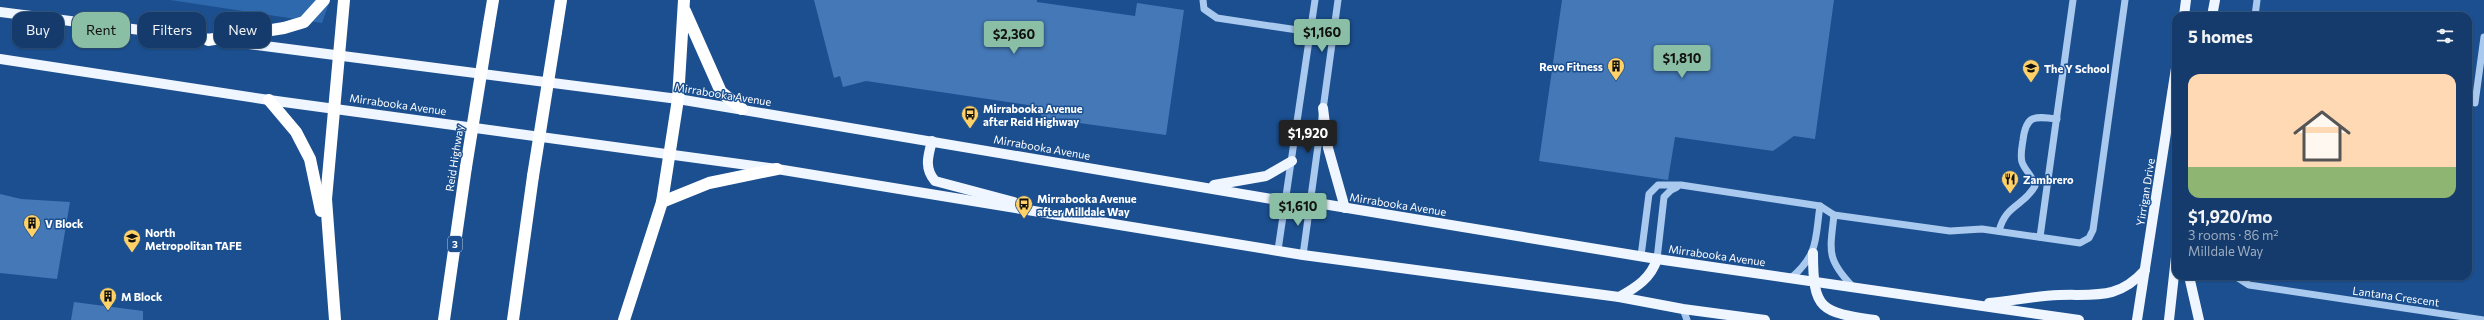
<!DOCTYPE html>
<meta charset="utf-8">
<style>
body{margin:0;font-family:Commissioner,sans-serif;background:#1d4271;color:#f1f3f6;height:100vh;display:flex;flex-direction:column;font-size:15px;white-space:nowrap}
*{box-sizing:border-box;margin:0}
p{font-size:13px;color:#9dadc1}
.icon{flex:none;width:22px;height:22px;fill:none;stroke:currentColor;stroke-width:2;stroke-linecap:round;stroke-linejoin:round}
.map{position:relative;flex:1;overflow:hidden}
.drawer{position:absolute;left:2172px;top:12px;width:300px;height:268px;display:flex;flex-direction:column;background:#143b6b;border-radius:12px;box-shadow:0 1px 3px #0004,0 0 0 1px #33557e}
.drawer>*{flex:none}
.guide{position:absolute;left:12px;top:12px;width:380px;height:36px;display:flex;gap:8px}
.price{position:absolute;translate:-50% -34px;padding:0 9px;border-radius:4px;background:#8abfa5;color:#111;font-size:13px;line-height:26px;filter:drop-shadow(0 1px 2px #0008)}
.price::after{content:'';position:absolute;left:50%;top:24px;width:12px;height:9px;margin-left:-6px;background:inherit;clip-path:polygon(0 0,100% 0,50% 100%)}
.price.selected{background:#222;color:#fff}
ul{padding:0;list-style:none}
li{display:grid;align-content:center;gap:8px;height:212px;padding:0 16px}
li span{display:grid;place-items:center;height:124px;border-radius:12px;color:#555}
li>.icon{margin-inline-start:auto}
span .icon{width:72px;height:72px;fill:#fffc;stroke-width:1}
li b{font-size:17px}
h2{display:flex;justify-content:space-between;align-items:center;height:48px;padding:0 16px;font-size:17px}
.tag{padding:0 14px;border-radius:12px;background:#143b6b;box-shadow:0 1px 3px #0004,0 0 0 1px #33557e;font-size:14px;line-height:36px}
.tag.selected{background:#8abfa5;color:#111}
.map>svg:first-child{display:block}
.green{fill:#2e69ad}
.building{fill:#4478b7}
.lines{fill:none;stroke-linecap:round;stroke-linejoin:round}
.minor{stroke:#a9c9ee;stroke-width:7}
.major{stroke:#f0f6ff;stroke-width:10}
.highway{stroke:#fff;stroke-width:12}
.highway-bridge{stroke:#fff;stroke-width:12}
.labels{text-anchor:middle;dominant-baseline:central;stroke-width:3;stroke-linejoin:round;paint-order:stroke}
.shield{fill:#1b4f8f;stroke:#bbcadd;stroke-width:1}
.shield-label{font-size:10px;font-weight:bold;fill:#fff}
.poi-label{font-size:11px;font-weight:bold;fill:#fff;stroke:#1b4f8f;text-anchor:start}
.street-label{font-size:11px;fill:#fff;stroke:#1b4f8f}
</style>
<div class="map">
<svg width="2484" height="320" viewBox="0 0 2484 320">
<rect width="100%" height="100%" fill="#1b4f8f"/>
<path class="green" d="M170,0H330L322,23Z"/>
<g class="building">
<path d="M814,0H1037V2L1135,16L1137,3L1184,10L1166,135L1043,118L1035,106L866,81L843,87L840,76L834,78Z"/>
<path d="M1562,0H1834L1815,139L1794,136L1773,151L1675,137L1668,180L1539,161Z"/>
<path d="M0,194L21,199L70,202L57,279L0,273Z"/>
<path d="M74,302L143,311V320H71Z"/>
</g>
<g class="lines">
<g class="minor">
<path d="M1203,0L1204,9L1217,18L1311,32"/>
<path d="M2255,16L2257,0"/>
<path d="M2475,103L2484,37"/>
<path d="M1834,215C1830,251 1826,259 1853,287"/>
<path d="M1999,231C2006,204 2023,207 2035,186C2033,176 2025,171 2022,162C2020,155 2022,147 2023,140C2026,115 2034,116 2057,119"/>
<path d="M2040,237L2073,0"/>
<path d="M1278,250L1315,0"/>
<path d="M1303,255L1338,0"/>
<path d="M1641,256L1649,194L1658,185H1681L1820,206L1834,215L1950,231L1982,229L2080,243L2089,238L2093,230L2125,0"/>
<path d="M1657,259L1664,197L1671,190L1677,187"/>
<path d="M2235,276L2249,285L2484,320"/>
<path d="M1791,278C1819,254 1815,239 1820,206"/>
<path d="M1683,309L1687,320"/>
</g>
<g class="major">
<path d="M0,12L678,99L1272,199L1311,202L1657,259L2079,320"/>
<path d="M2184,16L2186,0"/>
<path d="M2212,16L2215,0"/>
<path d="M0,59L269,100L777,169L1303,255L1619,297L1683,309L1765,320"/>
<path d="M1323,108L1328,148L1345,208"/>
<path d="M932,141C928,156 924,168 935,181L1014,202"/>
<path d="M1214,185L1266,176L1292,161"/>
<path d="M1813,253C1813,311 1821,312 1875,320"/>
<path d="M2189,276L2199,320"/>
<path d="M1619,297C1637,287 1651,278 1657,259"/>
<path d="M1989,303C2012,301 2035,296 2059,295C2096,294 2118,300 2145,270"/>
<path d="M2137,320L2176,68"/>
<path d="M2169,320L2176,257"/>
</g>
<g class="highway">
<path d="M685,11L721,92L742,109"/>
<path d="M489,24L493,0"/>
<path d="M556,32L561,0"/>
<path d="M208,40L284,28L304,22L324,0"/>
<path d="M269,100L296,132L310,159L321,211"/>
<path d="M662,202L709,183L777,169"/>
<path d="M335,320L326,199L344,0"/>
<path d="M444,320L466,167"/>
<path d="M513,320L533,176"/>
<path d="M624,320L662,202L678,99L684,0"/>
</g>
<g class="highway-bridge">
<path d="M466,167L489,24"/>
<path d="M533,176L556,32"/>
</g>
</g>
<defs>
<g id="building-pin" transform="scale(0.9)"><path d="M0 17L-7.5 6A9.5 9.5 0 1 1 7.5 6Z" fill="#ffd166" stroke="#1b4f8f"/><path d="M-4-6H4V6H1V3H-1V6H-4ZM-2.5-4.3h1.7v1.8h-1.7ZM.8-4.3h1.7v1.8H.8ZM-2.5-1h1.7V.8h-1.7ZM.8-1h1.7V.8H.8Z" fill="#111"/></g>
<g id="school-pin" transform="scale(0.9)"><path d="M0 17L-7.5 6A9.5 9.5 0 1 1 7.5 6Z" fill="#ffd166" stroke="#1b4f8f"/><path d="M0-5L7-2L0 1L-7-2ZM-4 1L0 2.5L4 1V4Q0 6-4 4Z" fill="#111"/></g>
<g id="bus-pin" transform="scale(0.9)"><path d="M0 17L-7.5 6A9.5 9.5 0 1 1 7.5 6Z" fill="#ffd166" stroke="#1b4f8f"/><path d="M-5-6H5V4H4V6H2V4H-2V6H-4V4H-5ZM-3.5-4V0h7V-4ZM-3.5 1.2v1.5H-2V1.2ZM2 1.2v1.5H3.5V1.2Z" fill="#111"/></g>
<g id="restaurant-pin" transform="scale(0.9)"><path d="M0 17L-7.5 6A9.5 9.5 0 1 1 7.5 6Z" fill="#ffd166" stroke="#1b4f8f"/><path d="M-5-6h1v4h1v-4h1v4h1v-4h1v5L-1.5 .5V6h-2V.5L-5-1ZM5-6V6H3V1.5H1.5Q1.5-4 5-6Z" fill="#111"/></g>
<g id="university-pin" transform="scale(0.9)"><path d="M0 17L-7.5 6A9.5 9.5 0 1 1 7.5 6Z" fill="#ffd166" stroke="#1b4f8f"/><path d="M0-5L7-2L0 1L-7-2ZM-4 1L0 2.5L4 1V4Q0 6-4 4Z" fill="#111"/></g>
</defs>
<g fill-rule="evenodd">
<use href="#building-pin" x="1616" y="66"/>
<use href="#school-pin" x="2031" y="68"/>
<use href="#bus-pin" x="970" y="114"/>
<use href="#restaurant-pin" x="2010" y="179"/>
<use href="#bus-pin" x="1024" y="204"/>
<use href="#building-pin" x="32" y="223"/>
<use href="#university-pin" x="132" y="238"/>
<use href="#building-pin" x="108" y="296"/>
</g>
<g class="labels">
<rect class="shield" x="448" y="236" width="14" height="16" rx="3"/>
<g class="shield-label">
<text x="455" y="244">3</text>
</g>
<g class="poi-label">
<text x="1603" y="66" text-anchor="end">Revo Fitness</text>
<text x="2044" y="68">The Y School</text>
<text x="983" y="108">Mirrabooka Avenue<tspan x="983" dy="13">after Reid Highway</tspan></text>
<text x="2023" y="179">Zambrero</text>
<text x="1037" y="198">Mirrabooka Avenue<tspan x="1037" dy="13">after Milldale Way</tspan></text>
<text x="45" y="223">V Block</text>
<text x="145" y="232">North<tspan x="145" dy="13">Metropolitan TAFE</tspan></text>
<text x="121" y="296">M Block</text>
</g>
<g class="street-label">
<text transform="translate(723 94) rotate(9)">Mirrabooka Avenue</text>
<text transform="translate(398 104) rotate(8)">Mirrabooka Avenue</text>
<text transform="translate(1042 147) rotate(10)">Mirrabooka Avenue</text>
<text transform="translate(454 158) rotate(-81)">Reid Highway</text>
<text transform="translate(2145 192) rotate(-81)">Yirrigan Drive</text>
<text transform="translate(1398 204) rotate(9)">Mirrabooka Avenue</text>
<text transform="translate(1717 255) rotate(8)">Mirrabooka Avenue</text>
<text transform="translate(2396 296) rotate(8)">Lantana Crescent</text>
</g>
</g>
</svg>
<b class="price" style="left:1322px;top:53px">$1,160</b>
<b class="price" style="left:1014px;top:55px">$2,360</b>
<b class="price" style="left:1682px;top:79px">$1,810</b>
<b class="price selected" style="left:1308px;top:154px">$1,920</b>
<b class="price" style="left:1298px;top:227px">$1,610</b>
<div class="guide">
<a class="tag">Buy</a>
<a class="tag selected">Rent</a>
<a class="tag">Filters</a>
<a class="tag">New</a>
</div>
<section class="drawer">
<h2>5 homes<svg class="icon" aria-label="filters" viewBox="0 0 24 24"><path d="M4 7h16M4 17h16"/><circle cx="9" cy="7" r="2"/><circle cx="15" cy="17" r="2"/></svg></h2>
<ul>
<li><span style="background:linear-gradient(#ffd9b3 75%,#8fb573 0)"><svg class="icon" aria-label="home" viewBox="0 0 24 24"><path d="M3 11l9-7 9 7M6 9v11h12V9"/></svg></span><div><b>$1,920/mo</b><p>3 rooms · 86 m²</p><p>Milldale Way</p></div></li>
</ul>
</section>
</div>
